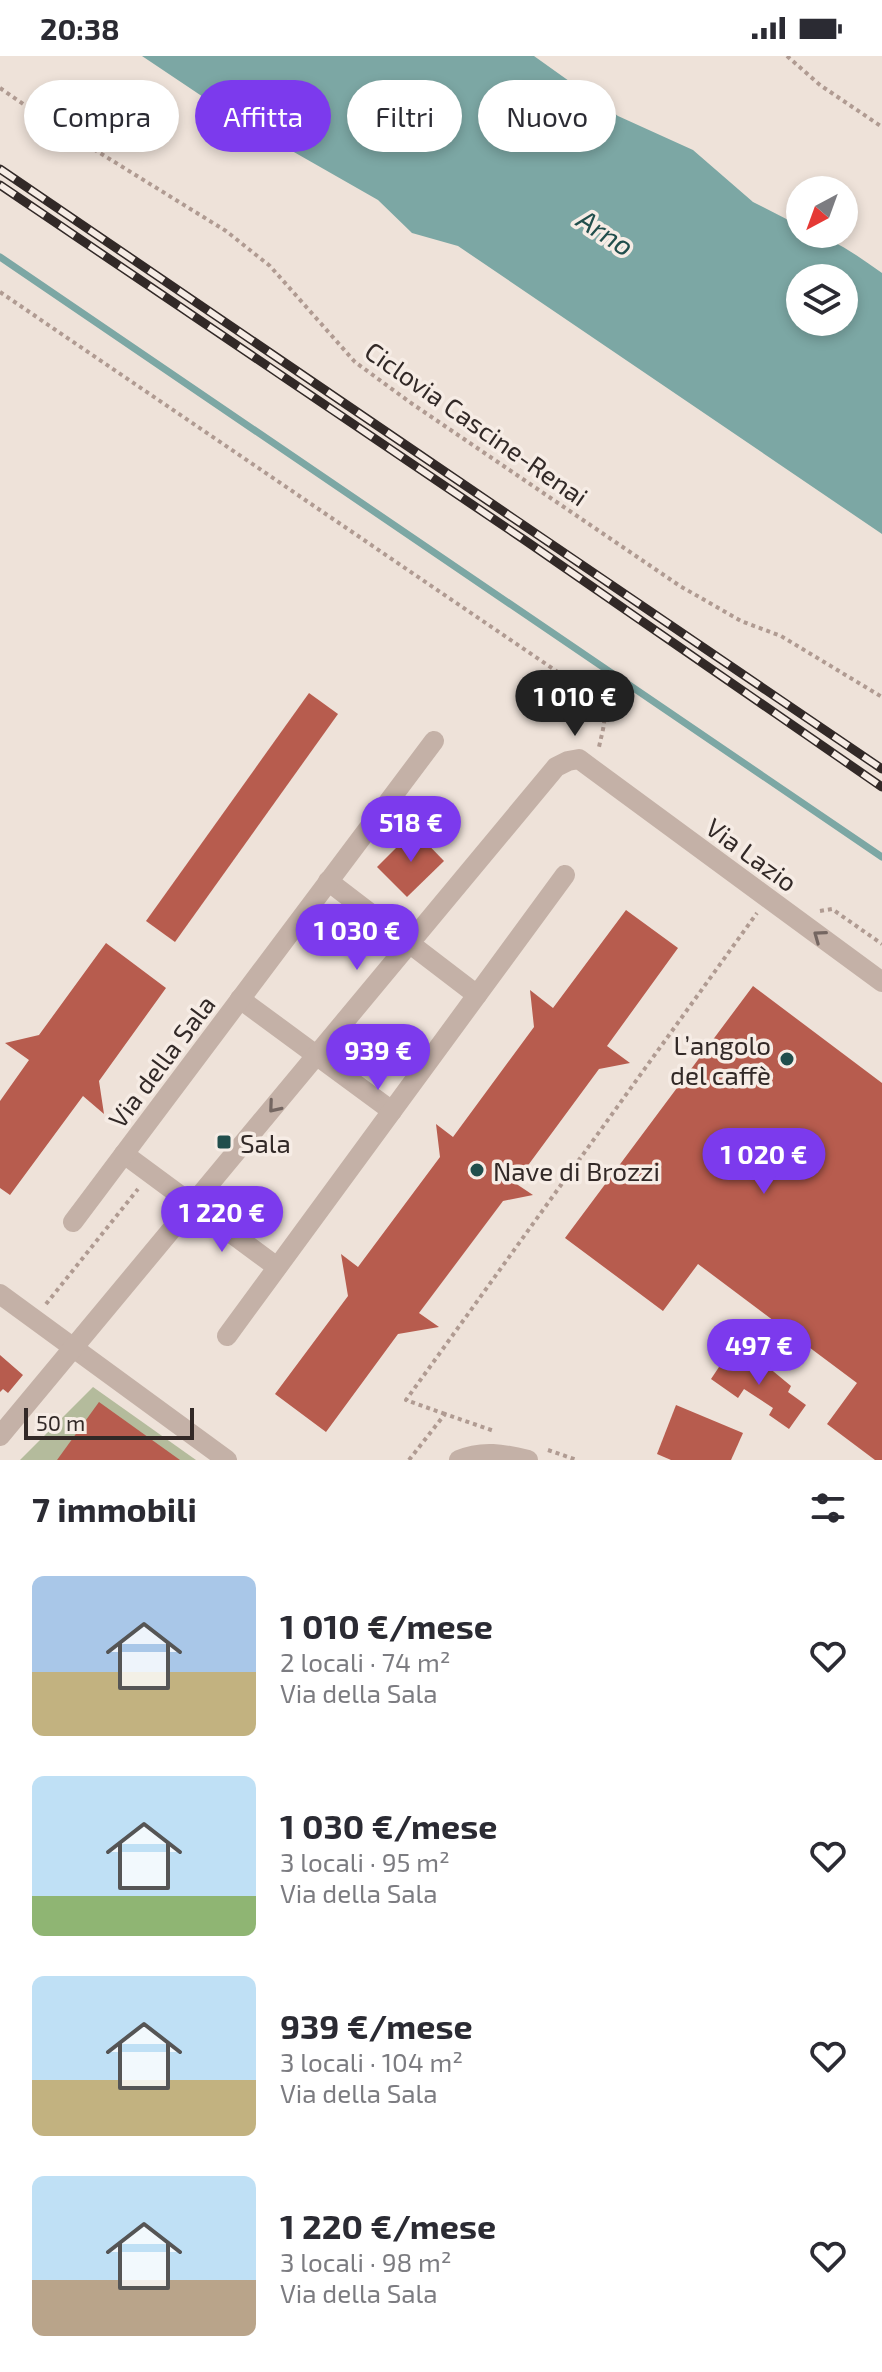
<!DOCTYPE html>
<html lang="it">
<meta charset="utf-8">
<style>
body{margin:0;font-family:"Exo 2",sans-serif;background:#f2f2f3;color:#2b2b33;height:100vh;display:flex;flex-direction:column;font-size:30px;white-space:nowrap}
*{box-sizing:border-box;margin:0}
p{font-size:26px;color:#7c7c81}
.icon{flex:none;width:44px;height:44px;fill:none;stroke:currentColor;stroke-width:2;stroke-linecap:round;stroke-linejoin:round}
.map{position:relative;height:1404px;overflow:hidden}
.sheet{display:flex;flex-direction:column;background:#fff;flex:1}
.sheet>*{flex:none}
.top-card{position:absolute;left:24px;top:24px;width:834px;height:72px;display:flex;gap:16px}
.needle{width:52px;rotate:221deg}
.controls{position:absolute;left:786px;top:120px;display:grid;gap:16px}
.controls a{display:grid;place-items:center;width:72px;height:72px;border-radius:50%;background:#fff;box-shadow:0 4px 12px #0003;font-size:40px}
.scale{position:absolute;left:24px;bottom:20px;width:170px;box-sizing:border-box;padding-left:8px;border:4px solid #322927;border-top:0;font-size:22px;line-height:28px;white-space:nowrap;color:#322927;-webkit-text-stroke:6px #f6ece5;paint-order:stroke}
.price{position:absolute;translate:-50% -68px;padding:0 18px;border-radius:28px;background:#7c3aed;color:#fff;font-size:26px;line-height:52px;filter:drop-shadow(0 2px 4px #0008)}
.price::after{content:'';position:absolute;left:50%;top:48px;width:24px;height:18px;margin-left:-12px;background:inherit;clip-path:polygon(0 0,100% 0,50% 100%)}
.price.current{background:#222;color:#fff}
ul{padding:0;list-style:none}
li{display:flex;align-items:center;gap:24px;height:200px;padding:0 32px}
li span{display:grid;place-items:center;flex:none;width:224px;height:160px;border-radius:12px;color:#555}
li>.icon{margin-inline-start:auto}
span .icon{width:96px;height:96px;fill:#fffc;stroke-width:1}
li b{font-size:34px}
h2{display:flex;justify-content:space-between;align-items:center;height:96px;padding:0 32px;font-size:34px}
.tag{padding:0 28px;border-radius:36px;background:#fff;box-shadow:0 4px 12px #0003;font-size:28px;line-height:72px}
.tag.current{background:#7c3aed;color:#fff}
.status{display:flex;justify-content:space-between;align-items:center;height:56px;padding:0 40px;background:#fff;direction:ltr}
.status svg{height:22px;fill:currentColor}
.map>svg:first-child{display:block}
.green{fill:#b4bb9c}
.water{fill:#7ca7a4;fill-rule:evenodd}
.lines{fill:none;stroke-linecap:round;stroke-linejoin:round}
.stream{stroke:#7ca7a4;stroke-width:7}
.building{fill:#b75c4e}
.path{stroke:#b09b92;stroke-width:4;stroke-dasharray:4 4;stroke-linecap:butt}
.minor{stroke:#c4b1a7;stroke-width:20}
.rail-casing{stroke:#322927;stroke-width:9}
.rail{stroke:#f6ece5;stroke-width:6;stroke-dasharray:18;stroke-linecap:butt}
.oneway{stroke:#746661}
.poi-dot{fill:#214e4c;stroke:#f6ece5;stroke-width:3}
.labels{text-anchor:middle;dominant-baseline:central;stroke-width:7;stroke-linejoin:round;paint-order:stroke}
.street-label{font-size:26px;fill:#322927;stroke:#f6ece5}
.poi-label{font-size:26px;fill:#322927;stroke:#f6ece5;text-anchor:start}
.water-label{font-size:28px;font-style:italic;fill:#214e4c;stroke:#f6ece5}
</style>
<div class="status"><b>20:38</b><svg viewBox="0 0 49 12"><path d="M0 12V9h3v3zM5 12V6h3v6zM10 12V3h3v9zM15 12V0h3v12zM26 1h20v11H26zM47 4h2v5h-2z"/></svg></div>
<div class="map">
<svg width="882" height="1404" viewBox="0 0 882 1404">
<rect width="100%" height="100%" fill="#eee2d9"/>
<path class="green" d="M93,1331L196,1404H20Z"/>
<path class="water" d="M142,0H534L618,60L693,94L753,146L800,170V178C831,178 857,200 882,217V478L458,190L412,177L378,144L236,63ZM800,222H844V266H800Z"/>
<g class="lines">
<path class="stream" d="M0,201L882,801"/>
</g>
<g class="building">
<path d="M309,637L338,658L175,886L146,865Z"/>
<path d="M414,774L444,805L407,841L377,811Z"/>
<path d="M626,854L678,892L607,990L630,1007L599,1013L515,1127L533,1139L503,1145L419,1257L439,1271L398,1278L326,1376L275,1338L348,1240L341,1198L358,1211L440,1101L436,1068L453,1081L534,971L530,934L553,952Z"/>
<path d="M106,887L166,932L99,1025L104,1058L83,1040L10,1139L0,1132V1045L29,1004L5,987L39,979Z"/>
<path d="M753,930L882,1027V1404H875L827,1368L857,1327L698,1208L663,1255L565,1182Z"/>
<path d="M731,1293L757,1311L762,1306L791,1330L788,1336L806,1349L789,1373L769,1359L773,1352L744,1333L738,1342L711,1323Z"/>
<path d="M0,1299L23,1319L8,1337L3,1333L0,1336Z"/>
<path d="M99,1346L180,1404H57Z"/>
<path d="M676,1349L743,1377L731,1404H671L657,1398Z"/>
</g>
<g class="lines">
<g class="path">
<path d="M787,0L820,29L882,71"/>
<path d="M0,32L45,63L226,175L270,210L355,306L411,347L680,530L741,565L781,580L882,641"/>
<path d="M0,236L587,636C611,655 605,663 599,691"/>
<path d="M820,855L832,853L882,888"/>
<path d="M46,1248L138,1133"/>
<path d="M445,1358L406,1344L757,857"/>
<path d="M548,1394L577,1404"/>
<path d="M409,1404L445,1358L494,1375"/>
</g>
<g class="minor">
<path d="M328,825L477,939"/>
<path d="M240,943L392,1055"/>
<path d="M124,1098L277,1211"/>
<path d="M73,1166L434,685"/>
<path d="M0,1238L227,1404"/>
<path d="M227,1280L565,819"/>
<path d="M0,1380L556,711L568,705L579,703L591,712L882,926"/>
<path d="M459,1404C482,1394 504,1398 528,1404"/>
</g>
<g class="rail-casing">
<g id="rail">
<path d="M0,113L882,713"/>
<path d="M0,129L526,485L882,731"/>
</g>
</g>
<use href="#rail" class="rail"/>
</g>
<defs><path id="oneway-chevron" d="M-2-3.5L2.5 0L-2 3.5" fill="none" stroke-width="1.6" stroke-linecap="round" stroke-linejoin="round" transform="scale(2)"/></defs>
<g class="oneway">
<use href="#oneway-chevron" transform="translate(819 880) rotate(-144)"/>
<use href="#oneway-chevron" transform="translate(274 1051) rotate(130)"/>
</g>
<g class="poi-dot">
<circle cx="787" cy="1003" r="8"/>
<rect x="216" y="1078" width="16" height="16" rx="4"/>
<circle cx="477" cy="1114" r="8"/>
</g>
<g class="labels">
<g class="street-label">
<text transform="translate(477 367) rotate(35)">Ciclovia Cascine-Renai</text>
<text transform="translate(752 798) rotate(36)">Via Lazio</text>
<text transform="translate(161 1005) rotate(-53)">Via della Sala</text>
</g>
<g class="poi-label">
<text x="771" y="988" text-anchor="end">L’angolo<tspan x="771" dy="30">del caffè</tspan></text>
<text x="240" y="1086">Sala</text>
<text x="493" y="1114">Nave di Brozzi</text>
</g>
<g class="water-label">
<text transform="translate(606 176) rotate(33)">Arno</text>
</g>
</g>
</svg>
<div class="controls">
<a><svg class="needle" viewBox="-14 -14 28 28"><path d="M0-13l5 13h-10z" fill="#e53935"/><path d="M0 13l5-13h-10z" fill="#7c7c81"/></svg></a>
<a><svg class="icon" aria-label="layers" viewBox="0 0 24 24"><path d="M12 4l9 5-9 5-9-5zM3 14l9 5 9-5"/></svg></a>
</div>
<div class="scale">50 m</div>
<b class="price current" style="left:575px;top:682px">1 010 €</b>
<b class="price" style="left:411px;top:808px">518 €</b>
<b class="price" style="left:357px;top:916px">1 030 €</b>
<b class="price" style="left:378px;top:1036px">939 €</b>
<b class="price" style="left:764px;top:1140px">1 020 €</b>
<b class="price" style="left:222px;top:1198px">1 220 €</b>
<b class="price" style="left:759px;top:1331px">497 €</b>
<div class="top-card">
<a class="tag">Compra</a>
<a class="tag current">Affitta</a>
<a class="tag">Filtri</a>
<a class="tag">Nuovo</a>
</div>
</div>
<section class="sheet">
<h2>7 immobili<svg class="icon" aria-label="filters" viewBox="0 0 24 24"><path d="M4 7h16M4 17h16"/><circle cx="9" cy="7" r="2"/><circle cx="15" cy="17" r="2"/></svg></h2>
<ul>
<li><span style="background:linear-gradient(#a9c7e8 60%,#c2b280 0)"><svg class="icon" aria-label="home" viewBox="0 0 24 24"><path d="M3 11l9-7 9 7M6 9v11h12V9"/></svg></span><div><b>1 010 €/mese</b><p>2 locali · 74 m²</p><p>Via della Sala</p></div><svg class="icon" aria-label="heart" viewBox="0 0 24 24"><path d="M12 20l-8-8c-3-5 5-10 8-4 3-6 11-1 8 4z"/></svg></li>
<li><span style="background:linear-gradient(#bfe0f5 75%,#8fb573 0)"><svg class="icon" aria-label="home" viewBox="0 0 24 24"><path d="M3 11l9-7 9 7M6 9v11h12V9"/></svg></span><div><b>1 030 €/mese</b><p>3 locali · 95 m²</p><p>Via della Sala</p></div><svg class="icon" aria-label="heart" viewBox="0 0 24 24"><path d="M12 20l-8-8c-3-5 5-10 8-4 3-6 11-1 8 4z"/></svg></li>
<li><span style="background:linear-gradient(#bfe0f5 65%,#c2b280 0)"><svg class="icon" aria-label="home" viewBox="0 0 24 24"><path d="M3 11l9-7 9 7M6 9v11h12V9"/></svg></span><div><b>939 €/mese</b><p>3 locali · 104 m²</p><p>Via della Sala</p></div><svg class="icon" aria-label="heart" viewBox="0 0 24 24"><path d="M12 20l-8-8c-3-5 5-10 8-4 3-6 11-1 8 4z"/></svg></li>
<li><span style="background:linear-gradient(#bfe0f5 65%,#b9a48a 0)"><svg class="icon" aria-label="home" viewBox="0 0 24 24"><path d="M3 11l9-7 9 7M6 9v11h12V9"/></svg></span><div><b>1 220 €/mese</b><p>3 locali · 98 m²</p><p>Via della Sala</p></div><svg class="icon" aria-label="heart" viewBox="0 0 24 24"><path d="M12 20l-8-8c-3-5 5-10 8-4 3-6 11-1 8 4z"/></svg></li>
</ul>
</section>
